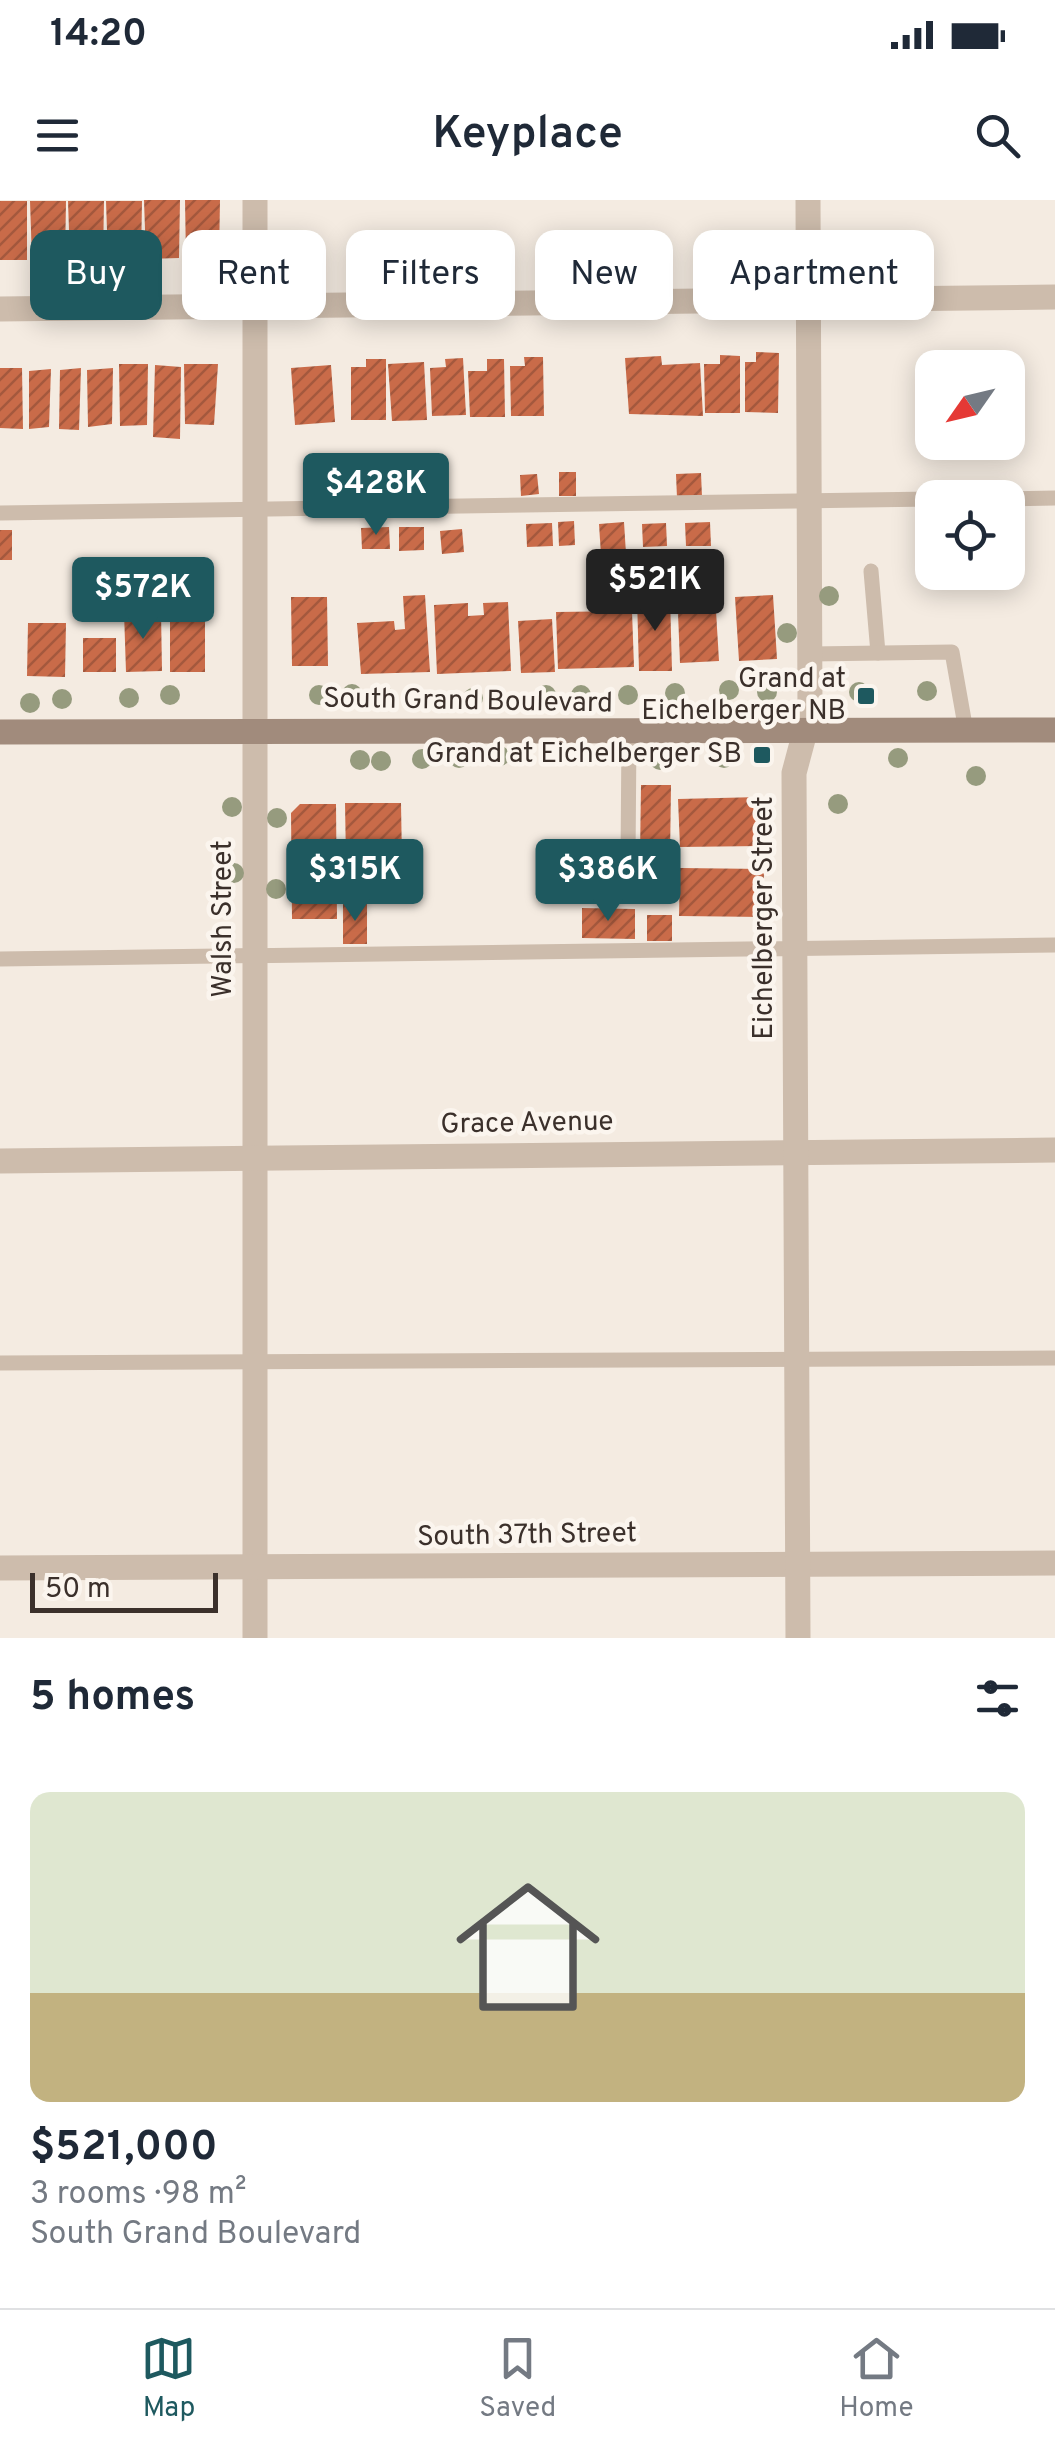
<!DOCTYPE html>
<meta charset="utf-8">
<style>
body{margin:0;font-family:Overpass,sans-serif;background:#f2f2f3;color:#1f2937;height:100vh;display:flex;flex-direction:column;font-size:38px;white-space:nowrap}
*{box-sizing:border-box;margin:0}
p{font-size:32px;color:#747a83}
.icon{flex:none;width:55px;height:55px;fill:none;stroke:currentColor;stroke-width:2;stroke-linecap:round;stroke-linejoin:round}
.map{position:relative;height:1438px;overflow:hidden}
.sheet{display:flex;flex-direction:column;background:#fff;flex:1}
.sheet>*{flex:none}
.hud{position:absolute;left:30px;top:30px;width:995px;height:90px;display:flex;gap:20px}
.needle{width:65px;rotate:236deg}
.controls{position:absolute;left:915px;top:150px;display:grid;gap:20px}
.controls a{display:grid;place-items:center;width:110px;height:110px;border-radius:20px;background:#fff;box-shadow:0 5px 25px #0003;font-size:50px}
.scale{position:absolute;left:30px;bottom:25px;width:188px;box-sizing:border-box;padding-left:10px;border:5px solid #3b302b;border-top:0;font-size:28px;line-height:35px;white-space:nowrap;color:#3b302b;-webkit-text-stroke:8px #fbf5ee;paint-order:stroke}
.price{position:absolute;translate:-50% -85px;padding:0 22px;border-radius:10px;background:#1e595f;color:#fff;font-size:32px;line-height:65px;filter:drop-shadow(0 2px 5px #0008)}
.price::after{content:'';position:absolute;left:50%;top:60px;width:30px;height:22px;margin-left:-15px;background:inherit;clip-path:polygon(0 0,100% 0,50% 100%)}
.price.active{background:#222;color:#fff}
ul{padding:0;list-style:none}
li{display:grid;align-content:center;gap:20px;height:530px;padding:0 30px}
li+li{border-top:2px solid #e0e1e3}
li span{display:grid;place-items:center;height:310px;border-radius:20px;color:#555}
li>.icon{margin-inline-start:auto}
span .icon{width:180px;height:180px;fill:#fffc;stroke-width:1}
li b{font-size:42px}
h2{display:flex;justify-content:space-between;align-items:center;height:120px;padding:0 30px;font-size:42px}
.tag{padding:0 35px;border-radius:20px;background:#fff;box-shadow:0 5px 25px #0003;font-size:35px;line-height:90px}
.tag.active{background:#1e595f;color:#fff}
.status{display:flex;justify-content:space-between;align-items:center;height:70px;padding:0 50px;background:#fff;direction:ltr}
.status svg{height:28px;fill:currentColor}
header{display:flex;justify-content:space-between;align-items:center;height:130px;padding:0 30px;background:#fff;font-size:45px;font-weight:600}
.tab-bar{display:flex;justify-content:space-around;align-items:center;height:140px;border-top:2px solid #e0e1e3;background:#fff;font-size:28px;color:#747a83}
.tab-bar a{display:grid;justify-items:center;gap:5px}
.tab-bar .active{color:#1e595f}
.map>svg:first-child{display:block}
.building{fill:url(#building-hatch)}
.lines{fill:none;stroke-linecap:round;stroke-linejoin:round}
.lane{stroke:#cdbcac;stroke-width:15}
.street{stroke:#cdbcac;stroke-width:25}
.secondary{stroke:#a18b7c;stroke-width:25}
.tree{fill:#969b7e}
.poi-dot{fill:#1e595f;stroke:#fbf5ee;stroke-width:4}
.labels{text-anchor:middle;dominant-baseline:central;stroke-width:9;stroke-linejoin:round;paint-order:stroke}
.poi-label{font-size:28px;fill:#3b302b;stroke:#fbf5ee;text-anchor:end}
.street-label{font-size:28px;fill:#3b302b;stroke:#fbf5ee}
</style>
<div class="status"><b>14:20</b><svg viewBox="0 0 49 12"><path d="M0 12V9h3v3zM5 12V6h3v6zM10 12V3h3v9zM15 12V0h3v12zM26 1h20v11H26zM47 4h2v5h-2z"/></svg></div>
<header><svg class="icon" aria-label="menu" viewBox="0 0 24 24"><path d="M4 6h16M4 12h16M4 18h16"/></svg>Keyplace<svg class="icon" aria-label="search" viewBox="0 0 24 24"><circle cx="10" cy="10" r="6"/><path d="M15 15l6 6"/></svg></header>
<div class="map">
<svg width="1055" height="1438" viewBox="0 0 1055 1438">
<defs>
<pattern id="building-hatch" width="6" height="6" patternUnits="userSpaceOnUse" patternTransform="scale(2.5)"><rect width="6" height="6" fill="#c96b49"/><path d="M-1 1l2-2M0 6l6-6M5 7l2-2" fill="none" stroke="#a4583d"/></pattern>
</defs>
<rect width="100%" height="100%" fill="#f4ebe1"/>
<g class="building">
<path d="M144,0H180L179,58L146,59Z"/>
<path d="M185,0H220L219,58H186Z"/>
<rect x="0" y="1" width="27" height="59"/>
<path d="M30,1H66L65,60H32Z"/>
<path d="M68,1H104L103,59H70Z"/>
<path d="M106,1H142L141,59L108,60Z"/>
<path d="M756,152L779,153L778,213L745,212V162H756Z"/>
<path d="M720,155L740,156V213H705L704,164H720Z"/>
<path d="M661,156L662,165L700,163L703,216L629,214L625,158Z"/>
<path d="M524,157H543L544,216H511L510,166H525Z"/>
<path d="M463,158L466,215L432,216L430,168L446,167L445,159Z"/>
<path d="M366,159H386V220H351V167H366Z"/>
<path d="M487,159H504L505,217H470L468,171H487Z"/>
<path d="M424,162L427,220L392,221L388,164Z"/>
<path d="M119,164H148L147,225L120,226Z"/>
<path d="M184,164H218L214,225L185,224Z"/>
<path d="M155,165L181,167L180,239L153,237Z"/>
<path d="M331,165L335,222L295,225L291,168Z"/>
<path d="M0,168H22L23,229L0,228Z"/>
<path d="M81,168L79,230L59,229L60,170Z"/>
<path d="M113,168L112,224L88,227L87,170Z"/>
<path d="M51,169L49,227L29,229V171Z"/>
<rect x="559" y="272" width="17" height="24"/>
<rect x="318" y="273" width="31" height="23"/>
<path d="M701,273L702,297L677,298L676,274Z"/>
<path d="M362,274H382L383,295H363Z"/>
<path d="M537,274L539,294L521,296L520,275Z"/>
<path d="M574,321L575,345L559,346L558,322Z"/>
<path d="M624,322L626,354L601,355L599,324Z"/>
<path d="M710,322L711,346H686L685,323Z"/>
<path d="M552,323L553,346L527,347L526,324Z"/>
<path d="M666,323L667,346L643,347L642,324Z"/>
<path d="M389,327L390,349H362L361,328Z"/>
<path d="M399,327H424V350L399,351Z"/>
<path d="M462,329L464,352L442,354L440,331Z"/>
<rect x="0" y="330" width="12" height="30"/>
<path d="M425,395L430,472L361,474L357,423L394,421L395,430L405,429L403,396Z"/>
<path d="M773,395L777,459L739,461L735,397Z"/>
<path d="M670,396L672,471H639L637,397Z"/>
<path d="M291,397H327L328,466H292Z"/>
<path d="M170,400L205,401V472H170Z"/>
<path d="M508,402L511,471L437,474L434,405L468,403V416L484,415L483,403Z"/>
<path d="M632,411L634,467L558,469L556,412Z"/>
<path d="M716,411L719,461L680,463L678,413Z"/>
<path d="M124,412H161L162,471L126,472Z"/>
<path d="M552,419L555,472L521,473L518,421Z"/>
<path d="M28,423H66L65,477L27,476Z"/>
<rect x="83" y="438" width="33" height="34"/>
<path d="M641,585H671L670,657L640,656Z"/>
<path d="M760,597L761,646L680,647L678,599Z"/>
<path d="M345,603H401L402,661H346Z"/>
<path d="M300,604H336L337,719H292L291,613Z"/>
<path d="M680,668L764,669L763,717L679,716Z"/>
<rect x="343" y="704" width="24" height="40"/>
<path d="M582,708L635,709V739L582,738Z"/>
<rect x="647" y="715" width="25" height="26"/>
</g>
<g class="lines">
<g class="lane">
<path d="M1008,299L1055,298"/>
<path d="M0,313L932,299"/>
<path d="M871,371L878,453"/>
<path d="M811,454L952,452L966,531"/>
<path d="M628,661L629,533"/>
<path d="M0,759L1055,745"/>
<path d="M0,1163L1055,1158"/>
</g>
<g class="street">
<path d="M255,0V1438"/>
<path d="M0,109L1055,97"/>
<path d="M0,961L1055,950"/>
<path d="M0,1368L1055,1363"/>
<path d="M798,1438L794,573L810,513L808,0"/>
</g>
<path class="secondary" d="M0,532L1055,530"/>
</g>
<g class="tree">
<circle cx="829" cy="396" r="10"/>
<circle cx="787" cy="433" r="10"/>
<circle cx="729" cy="490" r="10"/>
<circle cx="927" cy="491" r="10"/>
<circle cx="767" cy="492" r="10"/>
<circle cx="859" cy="492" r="10"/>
<circle cx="675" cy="493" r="10"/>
<circle cx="352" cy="494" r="10"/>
<circle cx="170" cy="495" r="10"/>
<circle cx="319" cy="495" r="10"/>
<circle cx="546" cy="495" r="10"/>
<circle cx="581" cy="495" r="10"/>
<circle cx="628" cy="495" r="10"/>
<circle cx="129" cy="498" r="10"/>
<circle cx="387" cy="498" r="10"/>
<circle cx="473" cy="498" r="10"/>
<circle cx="62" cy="499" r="10"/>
<circle cx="30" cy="503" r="10"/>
<circle cx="557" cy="553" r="10"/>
<circle cx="500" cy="556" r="10"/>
<circle cx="459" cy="558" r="10"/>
<circle cx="724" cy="558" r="10"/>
<circle cx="898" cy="558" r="10"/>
<circle cx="422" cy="559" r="10"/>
<circle cx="360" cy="560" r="10"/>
<circle cx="660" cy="560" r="10"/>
<circle cx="381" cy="561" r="10"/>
<circle cx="976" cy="576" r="10"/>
<circle cx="838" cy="604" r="10"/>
<circle cx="232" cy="607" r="10"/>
<circle cx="277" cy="618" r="10"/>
<circle cx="234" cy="673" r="10"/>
<circle cx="276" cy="689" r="10"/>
</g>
<g class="poi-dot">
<rect x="856" y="486" width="20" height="20" rx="5"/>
<rect x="752" y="545" width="20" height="20" rx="5"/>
</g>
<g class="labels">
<g class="poi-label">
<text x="846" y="480">Grand at<tspan x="846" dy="32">Eichelberger NB</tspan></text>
<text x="742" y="555">Grand at Eichelberger SB</text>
</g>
<g class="street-label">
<text transform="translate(468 502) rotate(1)">South Grand Boulevard</text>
<text transform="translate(765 718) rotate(-90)">Eichelberger Street</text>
<text transform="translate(224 719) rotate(-90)">Walsh Street</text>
<text transform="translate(527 924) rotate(-1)">Grace Avenue</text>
<text transform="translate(527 1336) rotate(-1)">South 37th Street</text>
</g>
</g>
</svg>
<div class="controls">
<a><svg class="needle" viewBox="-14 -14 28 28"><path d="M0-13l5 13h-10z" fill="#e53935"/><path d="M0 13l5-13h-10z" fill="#747a83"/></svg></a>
<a><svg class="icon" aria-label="locate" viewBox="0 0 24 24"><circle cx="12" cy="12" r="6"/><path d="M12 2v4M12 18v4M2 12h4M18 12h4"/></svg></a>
</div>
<div class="scale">50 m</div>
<b class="price" style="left:376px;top:338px">$428K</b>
<b class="price active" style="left:655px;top:434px">$521K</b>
<b class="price" style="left:143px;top:442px">$572K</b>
<b class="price" style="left:355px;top:724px">$315K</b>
<b class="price" style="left:608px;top:724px">$386K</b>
<div class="hud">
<a class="tag active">Buy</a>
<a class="tag">Rent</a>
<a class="tag">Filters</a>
<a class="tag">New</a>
<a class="tag">Apartment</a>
</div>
</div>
<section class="sheet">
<h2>5 homes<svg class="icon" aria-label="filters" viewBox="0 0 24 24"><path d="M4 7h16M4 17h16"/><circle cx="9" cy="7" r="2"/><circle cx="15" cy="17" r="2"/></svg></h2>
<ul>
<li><span style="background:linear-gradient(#dfe7d0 65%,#c2b280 0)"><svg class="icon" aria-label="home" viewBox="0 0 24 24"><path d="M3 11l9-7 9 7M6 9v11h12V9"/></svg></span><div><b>$521,000</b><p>3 rooms · 98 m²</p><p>South Grand Boulevard</p></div></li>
</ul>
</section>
<nav class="tab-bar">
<a class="active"><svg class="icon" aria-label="map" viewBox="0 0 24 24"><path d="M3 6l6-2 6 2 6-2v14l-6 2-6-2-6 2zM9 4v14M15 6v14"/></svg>Map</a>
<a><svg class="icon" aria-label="saved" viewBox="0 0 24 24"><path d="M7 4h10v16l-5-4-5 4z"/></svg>Saved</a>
<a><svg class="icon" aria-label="home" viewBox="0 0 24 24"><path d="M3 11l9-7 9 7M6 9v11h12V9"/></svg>Home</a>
</nav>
